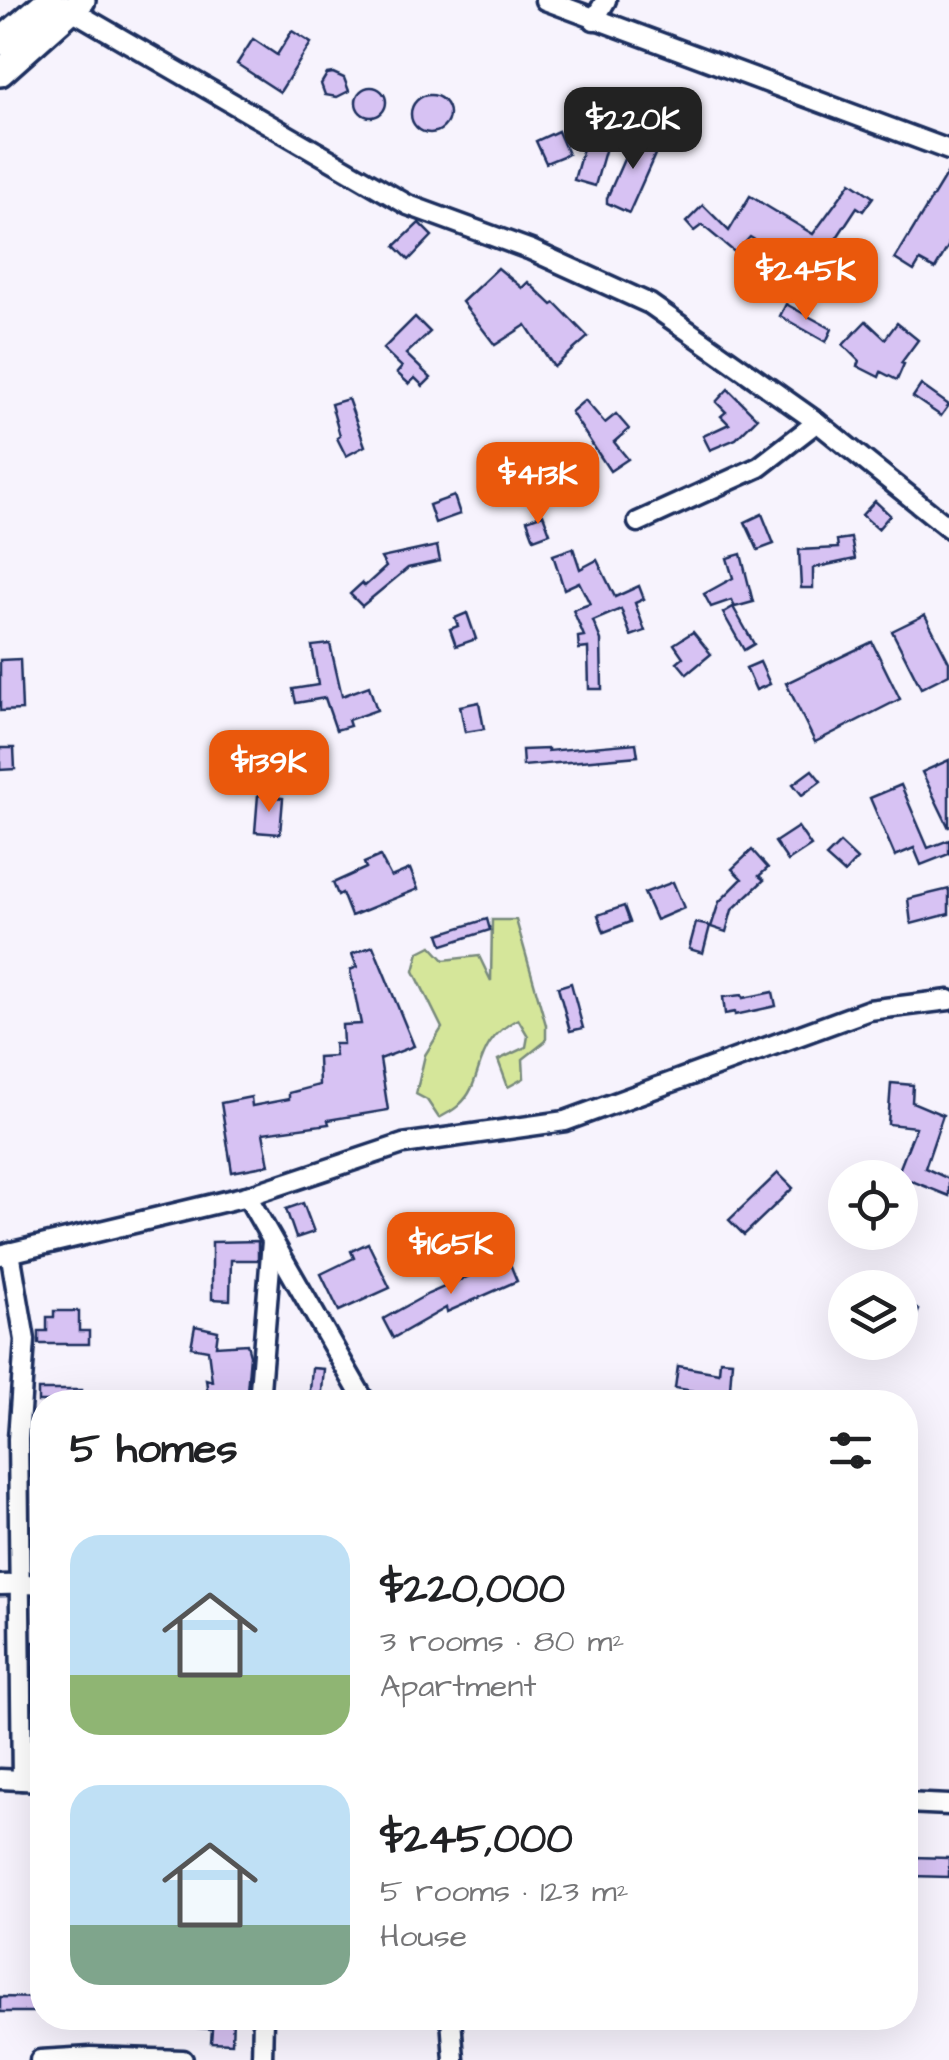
<!DOCTYPE html>
<meta charset="utf-8">
<style>
body{margin:0;font-family:"Architects Daughter",sans-serif;background:#f2f2f2;color:#202124;height:100vh;display:flex;flex-direction:column;font-size:38px;white-space:nowrap}
*{box-sizing:border-box;margin:0}
p{font-size:32px;color:#757577}
.icon{flex:none;width:55px;height:55px;fill:none;stroke:currentColor;stroke-width:2;stroke-linecap:round;stroke-linejoin:round}
.map{position:relative;flex:1;overflow:hidden}
.drawer{position:absolute;left:30px;top:1390px;width:888px;height:640px;display:flex;flex-direction:column;background:#fff;border-radius:40px;box-shadow:0 10px 40px #0002}
.drawer>*{flex:none}
.fabs{position:absolute;left:828px;top:1160px;display:grid;gap:20px}
.fabs a{display:grid;place-items:center;width:90px;height:90px;border-radius:50%;background:#fff;box-shadow:0 10px 40px #0002;font-size:50px}
.price{position:absolute;translate:-50% -85px;padding:0 22px;border-radius:20px;background:#ea580c;color:#fff;font-size:32px;line-height:65px;filter:drop-shadow(0 2px 5px #0008)}
.price::after{content:'';position:absolute;left:50%;top:60px;width:30px;height:22px;margin-left:-15px;background:inherit;clip-path:polygon(0 0,100% 0,50% 100%)}
.price.selected{background:#222;color:#fff}
ul{padding:0;list-style:none}
li{display:flex;align-items:center;gap:30px;height:250px;padding:0 40px}
li span{display:grid;place-items:center;flex:none;width:280px;height:200px;border-radius:30px;color:#555}
li>.icon{margin-inline-start:auto}
span .icon{width:120px;height:120px;fill:#fffc;stroke-width:1}
li b{font-size:42px}
h2{display:flex;justify-content:space-between;align-items:center;height:120px;padding:0 40px;font-size:42px}
.map>svg:first-child{display:block}
.green{fill:#d5e69a;stroke:#788a7c;stroke-width:2.5}
.building{fill:#d7c2f3;stroke:#1b2f5e;stroke-width:2.5}
.lines{fill:none;stroke-linecap:round;stroke-linejoin:round}
.minor-casing{stroke:#1b2f5e;stroke-width:25}
.highway-casing{stroke:#1b2f5e;stroke-width:32}
.minor{stroke:#fff;stroke-width:18}
.highway{stroke:#fff;stroke-width:25}
</style>
<div class="map">
<svg width="949" height="2060" viewBox="0 0 949 2060">
<rect width="100%" height="100%" fill="#f7f3fd"/>
<filter id="ink" filterUnits="userSpaceOnUse"><feTurbulence type="fractalNoise" baseFrequency=".01" numOctaves="2"/><feDisplacementMap in="SourceGraphic" scale="20" xChannelSelector="R" yChannelSelector="G"/><feConvolveMatrix kernelMatrix="1 2 1 2 8 2 1 2 1" color-interpolation-filters="sRGB"/></filter>
<g filter="url(#ink)">
<path class="green" d="M492,920H516L546,1025V1041L523,1059L524,1078L508,1087L498,1060L526,1047L528,1036L518,1019C471,1043 485,1082 460,1104C455,1110 446,1114 439,1118L427,1100L416,1094L425,1055L442,1028L414,971L419,952L431,946L444,960L479,956L491,981Z"/>
<g class="building">
<path d="M292,31L311,43L280,92L237,64L253,39L277,55Z"/>
<path d="M333,73L344,78L349,91L337,97L325,95L321,84L327,74Z"/>
<circle cx="371" cy="102" r="15"/>
<circle cx="430" cy="114" r="19"/>
<path d="M593,113L614,119L595,186L574,180Z"/>
<path d="M558,131L568,154L546,163L536,141Z"/>
<path d="M636,132L660,143L629,213L607,203V198Z"/>
<path d="M949,170V245L935,269L920,261L914,271L895,259Z"/>
<path d="M851,182L873,197L863,211L857,207L832,245L847,255L829,285L750,237L743,245L755,257L749,264L702,225L694,231L686,222L703,205L729,231L750,196L813,234Z"/>
<path d="M419,223L432,236L409,260L395,246Z"/>
<path d="M498,268L522,288L528,282L552,305L555,303L588,337L554,367L526,325L495,345L462,302Z"/>
<path d="M786,304L832,329L826,342L780,316Z"/>
<path d="M415,317L430,332L406,354L431,378L423,386L415,378L409,384L397,373L402,367L383,349Z"/>
<path d="M866,321L885,339L897,323L918,340L901,363L904,364L897,380L881,372L879,377L857,366L859,361L843,345Z"/>
<path d="M921,385L949,405L941,416L913,397Z"/>
<path d="M728,389L757,418L736,439L710,450L703,436L729,424L721,416L726,412L716,402Z"/>
<path d="M348,399L365,446L346,456L337,438L340,436L331,404Z"/>
<path d="M585,400L605,423L616,414L629,429L614,442L628,459L610,471L571,412Z"/>
<path d="M454,496L460,514L435,523L429,505Z"/>
<path d="M875,501L890,515L878,529L862,515Z"/>
<path d="M543,514L550,533L534,539L527,520Z"/>
<path d="M762,514L774,544L758,550L745,522Z"/>
<path d="M851,538L855,559L813,568V588H801L799,550L838,548L837,540Z"/>
<path d="M437,546L440,561L408,568L362,606L350,594L362,583L365,586L386,567L381,558Z"/>
<path d="M573,548L580,569L597,560L615,597L639,586L644,599L635,603L645,631L631,636L621,609L593,621L601,640L602,689H589L588,648L579,649L578,637L584,636L573,610L590,604L579,582L564,589L553,555Z"/>
<path d="M741,554L753,602L735,607L731,600L711,607L704,594L733,578L727,558Z"/>
<path d="M733,607L754,644L744,650L723,613Z"/>
<path d="M467,613L476,639L456,646L450,629L458,626L455,618Z"/>
<path d="M925,615L949,662V674L921,688L892,631Z"/>
<path d="M693,632L711,654L687,674L677,662L683,657L674,644Z"/>
<path d="M872,642L900,699L815,742L786,683Z"/>
<path d="M330,644L342,696L369,686L377,710L348,720L350,726L336,730L325,698L296,703L293,689L318,685L312,646Z"/>
<path d="M20,659L22,710L0,711V660Z"/>
<path d="M760,662L770,684L756,690L746,668Z"/>
<path d="M479,702L484,729L465,732L460,706Z"/>
<path d="M636,743L638,756L523,766L522,750L548,749V751Z"/>
<path d="M0,748H14L15,769L0,770Z"/>
<path d="M276,759L297,761L295,782L274,780Z"/>
<path d="M949,760V828L922,772Z"/>
<path d="M812,770L821,781L802,795L793,784Z"/>
<path d="M901,785L928,848L949,840V854L921,865L914,848L895,856L870,798Z"/>
<path d="M258,795L283,798L280,834L255,832Z"/>
<path d="M798,827L811,846L788,861L775,842Z"/>
<path d="M840,843L857,859L844,873L826,857Z"/>
<path d="M752,850L768,868L759,876L764,880L732,910L726,932L711,927L719,902L742,879L732,869Z"/>
<path d="M380,856L391,877L410,869L418,889L351,916L342,893L338,895L333,883L366,868L364,863Z"/>
<path d="M673,882L684,908L656,920L644,893Z"/>
<path d="M949,889V914L911,924L908,899Z"/>
<path d="M624,906L630,922L604,932L598,915Z"/>
<path d="M487,919L490,930L443,945L439,934Z"/>
<path d="M696,923L710,926L703,953L689,949Z"/>
<path d="M373,946L414,1046L380,1059L388,1110L328,1120L329,1124L263,1133L269,1165L232,1172L221,1103L251,1097L252,1106L289,1099V1093L319,1085L318,1057L335,1056L334,1044H343L342,1025L361,1024L350,970L357,967L352,954Z"/>
<path d="M571,983L583,1028L570,1031L558,987Z"/>
<path d="M773,992L776,1006L735,1015V1012L725,1014L723,997L742,995L743,998Z"/>
<path d="M891,1083L913,1085L912,1102L943,1115L925,1168L949,1179V1196L912,1181L900,1208V1178H896L916,1127L888,1124Z"/>
<path d="M778,1173L793,1188L744,1235L729,1220Z"/>
<path d="M303,1203L314,1232L296,1238L286,1209Z"/>
<path d="M258,1241V1260H231L230,1300L212,1299V1242Z"/>
<path d="M368,1243L390,1288L339,1311L321,1274L354,1258L351,1251Z"/>
<path d="M508,1259L517,1281L447,1312L446,1308L393,1338L383,1319L428,1294Z"/>
<path d="M905,1303L919,1310L909,1332L900,1328V1313Z"/>
<path d="M54,1311H79V1331H89V1344H39V1331H47V1317H54Z"/>
<path d="M195,1326L218,1331L216,1346L247,1344L250,1355L247,1391L208,1395L206,1379L212,1381L208,1350L191,1347Z"/>
<path d="M720,1360L732,1361L729,1402L699,1401L700,1392L675,1388L678,1366L719,1373Z"/>
<path d="M312,1368L324,1369L321,1402H309Z"/>
<rect x="38" y="1390" width="44" height="12"/>
<path d="M33,1642H42V1707L34,1708Z"/>
<path d="M912,1857L949,1858V1877L911,1876Z"/>
<path d="M0,1997L42,1998V2012H0Z"/>
<path d="M187,2018H233L232,2043L211,2042L212,2029L187,2027Z"/>
</g>
<g class="lines">
<g class="minor-casing">
<g id="minor">
<path d="M545,0L949,150"/>
<path d="M63,5L408,205L531,250L650,304L817,422L949,528"/>
<path d="M594,20L606,0"/>
<path d="M638,522L759,467L817,422"/>
<path d="M247,1196L365,1402"/>
<path d="M10,1252L25,1340L18,1439L22,1780"/>
<path d="M0,1255L247,1196L403,1144L565,1121L869,1010L949,1000"/>
<path d="M259,1402L272,1241"/>
<path d="M0,1585L42,1584"/>
<path d="M0,1779L42,1781"/>
<path d="M905,1803L949,1805"/>
<path d="M451,2018L454,2060"/>
<path d="M40,2060L91,2057L183,2060"/>
<path d="M262,2060L263,2018"/>
</g>
</g>
<g class="highway-casing">
<g id="highway">
<path d="M0,42L49,0"/>
<path d="M0,73L82,0"/>
</g>
</g>
<use href="#minor" class="minor"/>
<use href="#highway" class="highway"/>
</g>
</g>
</svg>
<div class="fabs">
<a><svg class="icon" aria-label="locate" viewBox="0 0 24 24"><circle cx="12" cy="12" r="6"/><path d="M12 2v4M12 18v4M2 12h4M18 12h4"/></svg></a>
<a><svg class="icon" aria-label="layers" viewBox="0 0 24 24"><path d="M12 4l9 5-9 5-9-5zM3 14l9 5 9-5"/></svg></a>
</div>
<b class="price selected" style="left:633px;top:172px">$220K</b>
<b class="price" style="left:806px;top:323px">$245K</b>
<b class="price" style="left:538px;top:527px">$413K</b>
<b class="price" style="left:269px;top:815px">$139K</b>
<b class="price" style="left:451px;top:1297px">$165K</b>
<section class="drawer">
<h2>5 homes<svg class="icon" aria-label="filters" viewBox="0 0 24 24"><path d="M4 7h16M4 17h16"/><circle cx="9" cy="7" r="2"/><circle cx="15" cy="17" r="2"/></svg></h2>
<ul>
<li><span style="background:linear-gradient(#bfe0f5 70%,#8fb573 0)"><svg class="icon" aria-label="home" viewBox="0 0 24 24"><path d="M3 11l9-7 9 7M6 9v11h12V9"/></svg></span><div><b>$220,000</b><p>3 rooms · 80 m²</p><p>Apartment</p></div></li>
<li><span style="background:linear-gradient(#bfe0f5 70%,#7fa58c 0)"><svg class="icon" aria-label="home" viewBox="0 0 24 24"><path d="M3 11l9-7 9 7M6 9v11h12V9"/></svg></span><div><b>$245,000</b><p>5 rooms · 123 m²</p><p>House</p></div></li>
</ul>
</section>
</div>
